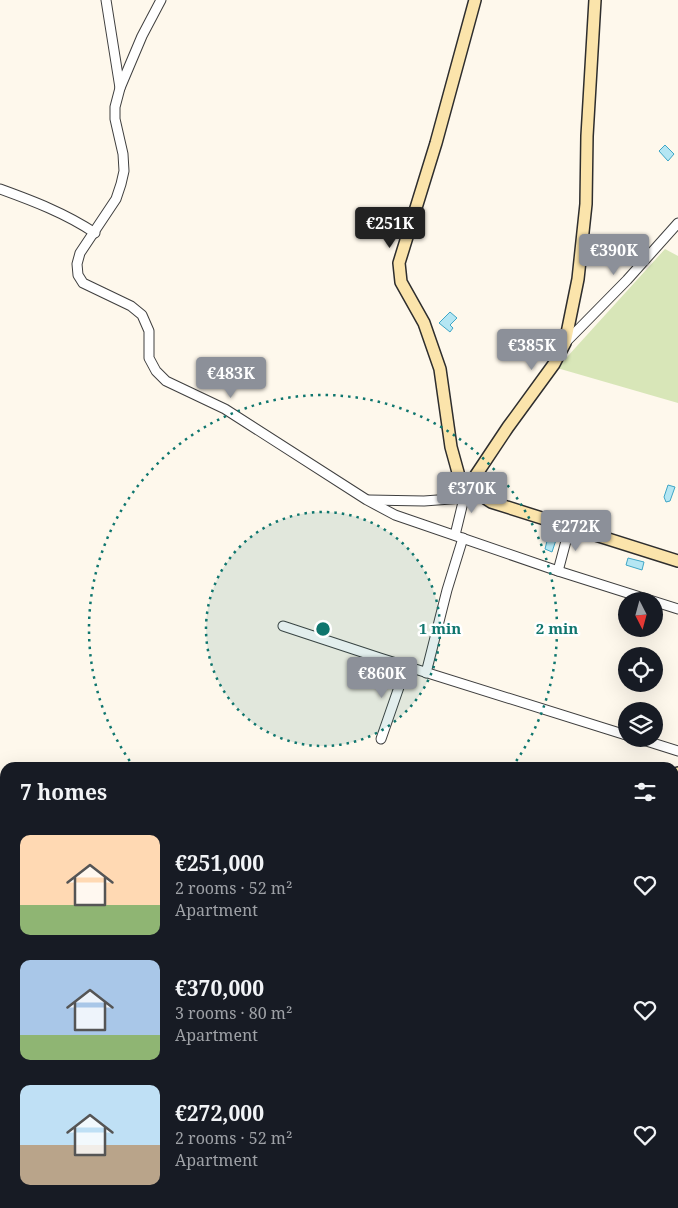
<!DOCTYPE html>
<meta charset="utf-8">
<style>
body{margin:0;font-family:"Noto Serif",serif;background:#20242c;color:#f1f3f6;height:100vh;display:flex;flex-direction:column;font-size:19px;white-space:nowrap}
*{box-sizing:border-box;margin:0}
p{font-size:16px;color:#9ea1a6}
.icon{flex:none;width:28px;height:28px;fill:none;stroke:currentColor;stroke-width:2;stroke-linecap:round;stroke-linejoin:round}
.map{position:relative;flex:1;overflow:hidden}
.panel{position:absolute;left:0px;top:762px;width:679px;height:446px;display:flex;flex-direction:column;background:#171b24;border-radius:15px 15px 0 0;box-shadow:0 5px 20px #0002}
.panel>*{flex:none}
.needle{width:32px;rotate:174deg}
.controls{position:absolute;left:618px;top:592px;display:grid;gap:10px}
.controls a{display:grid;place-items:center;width:45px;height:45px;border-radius:50%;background:#171b24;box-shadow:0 5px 20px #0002;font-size:25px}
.price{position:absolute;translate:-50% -42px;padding:0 11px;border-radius:5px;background:#8c9099;color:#fff;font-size:16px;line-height:32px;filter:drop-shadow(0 1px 2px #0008)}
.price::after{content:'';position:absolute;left:50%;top:30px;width:15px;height:11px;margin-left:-8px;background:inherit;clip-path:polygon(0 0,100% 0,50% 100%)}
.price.on{background:#222;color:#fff}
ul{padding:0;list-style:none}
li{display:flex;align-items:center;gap:15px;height:125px;padding:0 20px}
li span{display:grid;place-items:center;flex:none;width:140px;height:100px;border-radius:10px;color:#555}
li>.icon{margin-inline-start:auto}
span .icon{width:60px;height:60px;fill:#fffc;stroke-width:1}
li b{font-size:21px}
h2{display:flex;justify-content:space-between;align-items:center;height:60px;padding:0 20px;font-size:21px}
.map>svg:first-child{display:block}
.green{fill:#d8e6b8}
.water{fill:#b4e6f3;stroke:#3fa6c6}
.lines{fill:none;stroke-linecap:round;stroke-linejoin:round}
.street-casing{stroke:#3f3f3f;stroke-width:11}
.secondary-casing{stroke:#2e2e2e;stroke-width:14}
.street{stroke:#fff;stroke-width:9}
.secondary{stroke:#fbe4ab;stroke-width:11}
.ring{fill:none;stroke:#0f766e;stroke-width:2.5;stroke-dasharray:2.5 5}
.centre{fill:#0f766e;stroke:#fff;stroke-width:2.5}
.ring-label{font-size:15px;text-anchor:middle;font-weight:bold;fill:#0f766e;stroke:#fff;stroke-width:5;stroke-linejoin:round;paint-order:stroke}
</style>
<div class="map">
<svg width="678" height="1208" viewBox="0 0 678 1208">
<rect width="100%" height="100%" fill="#fef8ec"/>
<path class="green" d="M665,249L678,256V403L557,368Z"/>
<g class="water">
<path d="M665,145L674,154L668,161L659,151Z"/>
<path d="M450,312L457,318L450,325L453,328L450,332L439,323Z"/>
<path d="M668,485L675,487L670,501L666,502L664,497Z"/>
<path d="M551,532L556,540L552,552L545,549L547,541L544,536Z"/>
<path d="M628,558L644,562L642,570L626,565Z"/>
</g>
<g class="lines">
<g class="street-casing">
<g id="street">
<path d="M106,0L120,88"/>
<path d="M161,0L142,36L120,88L115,107V119L123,154L124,171L121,184L116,199L80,253L77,264L78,275L83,283L131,306L142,315L149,331V358L156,371L166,381L225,409L367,500L395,515L558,571L678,609"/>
<path d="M0,189C33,201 65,213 95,233"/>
<path d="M565,343L627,280L678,223"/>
<path d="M369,500L424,501L464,498"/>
<path d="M455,535L465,494"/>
<path d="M558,571L570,526"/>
<path d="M283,626L380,658L626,735"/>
<path d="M426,673L447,590L463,538"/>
<path d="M381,739L406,667"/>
<path d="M640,739L678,751"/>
<path d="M0,807L5,809"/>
<path d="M674,872L678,873"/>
<path d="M0,891L5,880"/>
<path d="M0,974L5,976"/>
<path d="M674,1001L678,1003"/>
<path d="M674,1062L678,1064"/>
<path d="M494,1204L502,1208"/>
<path d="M516,1204L517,1208"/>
</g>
</g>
<g class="secondary-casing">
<g id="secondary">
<path d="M595,0L587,136L586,204L578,279L565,343L554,364L508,427L468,487L491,502L678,561"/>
<path d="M468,487L459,476L451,447L440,369L424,323L401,282L399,263L436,143L475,0"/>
<path d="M674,785L678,773"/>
<path d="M542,1208L543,1204"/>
</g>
</g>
<use href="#street" class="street"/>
<use href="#secondary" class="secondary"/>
</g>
<circle cx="323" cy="629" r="117" fill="#0f766e" fill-opacity=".12"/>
<g class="ring">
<circle cx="323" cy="629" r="117"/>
<path d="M134 767A234 234 0 1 1 512 767"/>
</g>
<circle cx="323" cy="629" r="8" class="centre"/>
<g class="ring-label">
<text x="440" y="634">1 min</text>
<text x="557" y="634">2 min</text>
</g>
</svg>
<div class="controls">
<a><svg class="needle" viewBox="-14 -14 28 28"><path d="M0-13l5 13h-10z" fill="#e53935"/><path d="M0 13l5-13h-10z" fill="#9ea1a6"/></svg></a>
<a><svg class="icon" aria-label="locate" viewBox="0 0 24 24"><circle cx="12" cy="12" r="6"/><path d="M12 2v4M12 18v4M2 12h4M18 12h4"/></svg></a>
<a><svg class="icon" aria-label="layers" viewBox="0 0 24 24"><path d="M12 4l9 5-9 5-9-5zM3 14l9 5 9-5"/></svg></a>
</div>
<b class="price on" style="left:390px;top:249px">€251K</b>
<b class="price" style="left:614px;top:276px">€390K</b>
<b class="price" style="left:532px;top:371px">€385K</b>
<b class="price" style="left:231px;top:399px">€483K</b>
<b class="price" style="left:472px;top:514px">€370K</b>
<b class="price" style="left:576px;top:552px">€272K</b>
<b class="price" style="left:382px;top:699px">€860K</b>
<section class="panel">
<h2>7 homes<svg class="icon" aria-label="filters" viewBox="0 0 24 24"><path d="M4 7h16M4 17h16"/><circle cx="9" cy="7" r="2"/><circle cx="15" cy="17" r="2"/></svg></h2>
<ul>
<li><span style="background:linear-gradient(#ffd9b3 70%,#8fb573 0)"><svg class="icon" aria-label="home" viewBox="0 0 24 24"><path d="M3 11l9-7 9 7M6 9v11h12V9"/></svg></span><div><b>€251,000</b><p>2 rooms · 52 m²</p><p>Apartment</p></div><svg class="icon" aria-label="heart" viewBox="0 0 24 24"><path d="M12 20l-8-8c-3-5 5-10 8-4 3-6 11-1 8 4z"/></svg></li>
<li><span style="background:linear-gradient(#a9c7e8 75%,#8fb573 0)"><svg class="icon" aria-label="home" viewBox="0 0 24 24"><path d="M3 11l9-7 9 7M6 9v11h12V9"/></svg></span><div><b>€370,000</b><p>3 rooms · 80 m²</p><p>Apartment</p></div><svg class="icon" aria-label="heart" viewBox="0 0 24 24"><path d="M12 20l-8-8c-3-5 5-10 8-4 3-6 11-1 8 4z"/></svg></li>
<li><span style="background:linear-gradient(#bfe0f5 60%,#b9a48a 0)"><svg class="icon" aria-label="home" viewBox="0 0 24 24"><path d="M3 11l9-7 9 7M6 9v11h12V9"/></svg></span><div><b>€272,000</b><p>2 rooms · 52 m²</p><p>Apartment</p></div><svg class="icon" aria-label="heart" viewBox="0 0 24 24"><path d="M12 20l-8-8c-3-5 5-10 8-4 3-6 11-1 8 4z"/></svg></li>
</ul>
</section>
</div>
